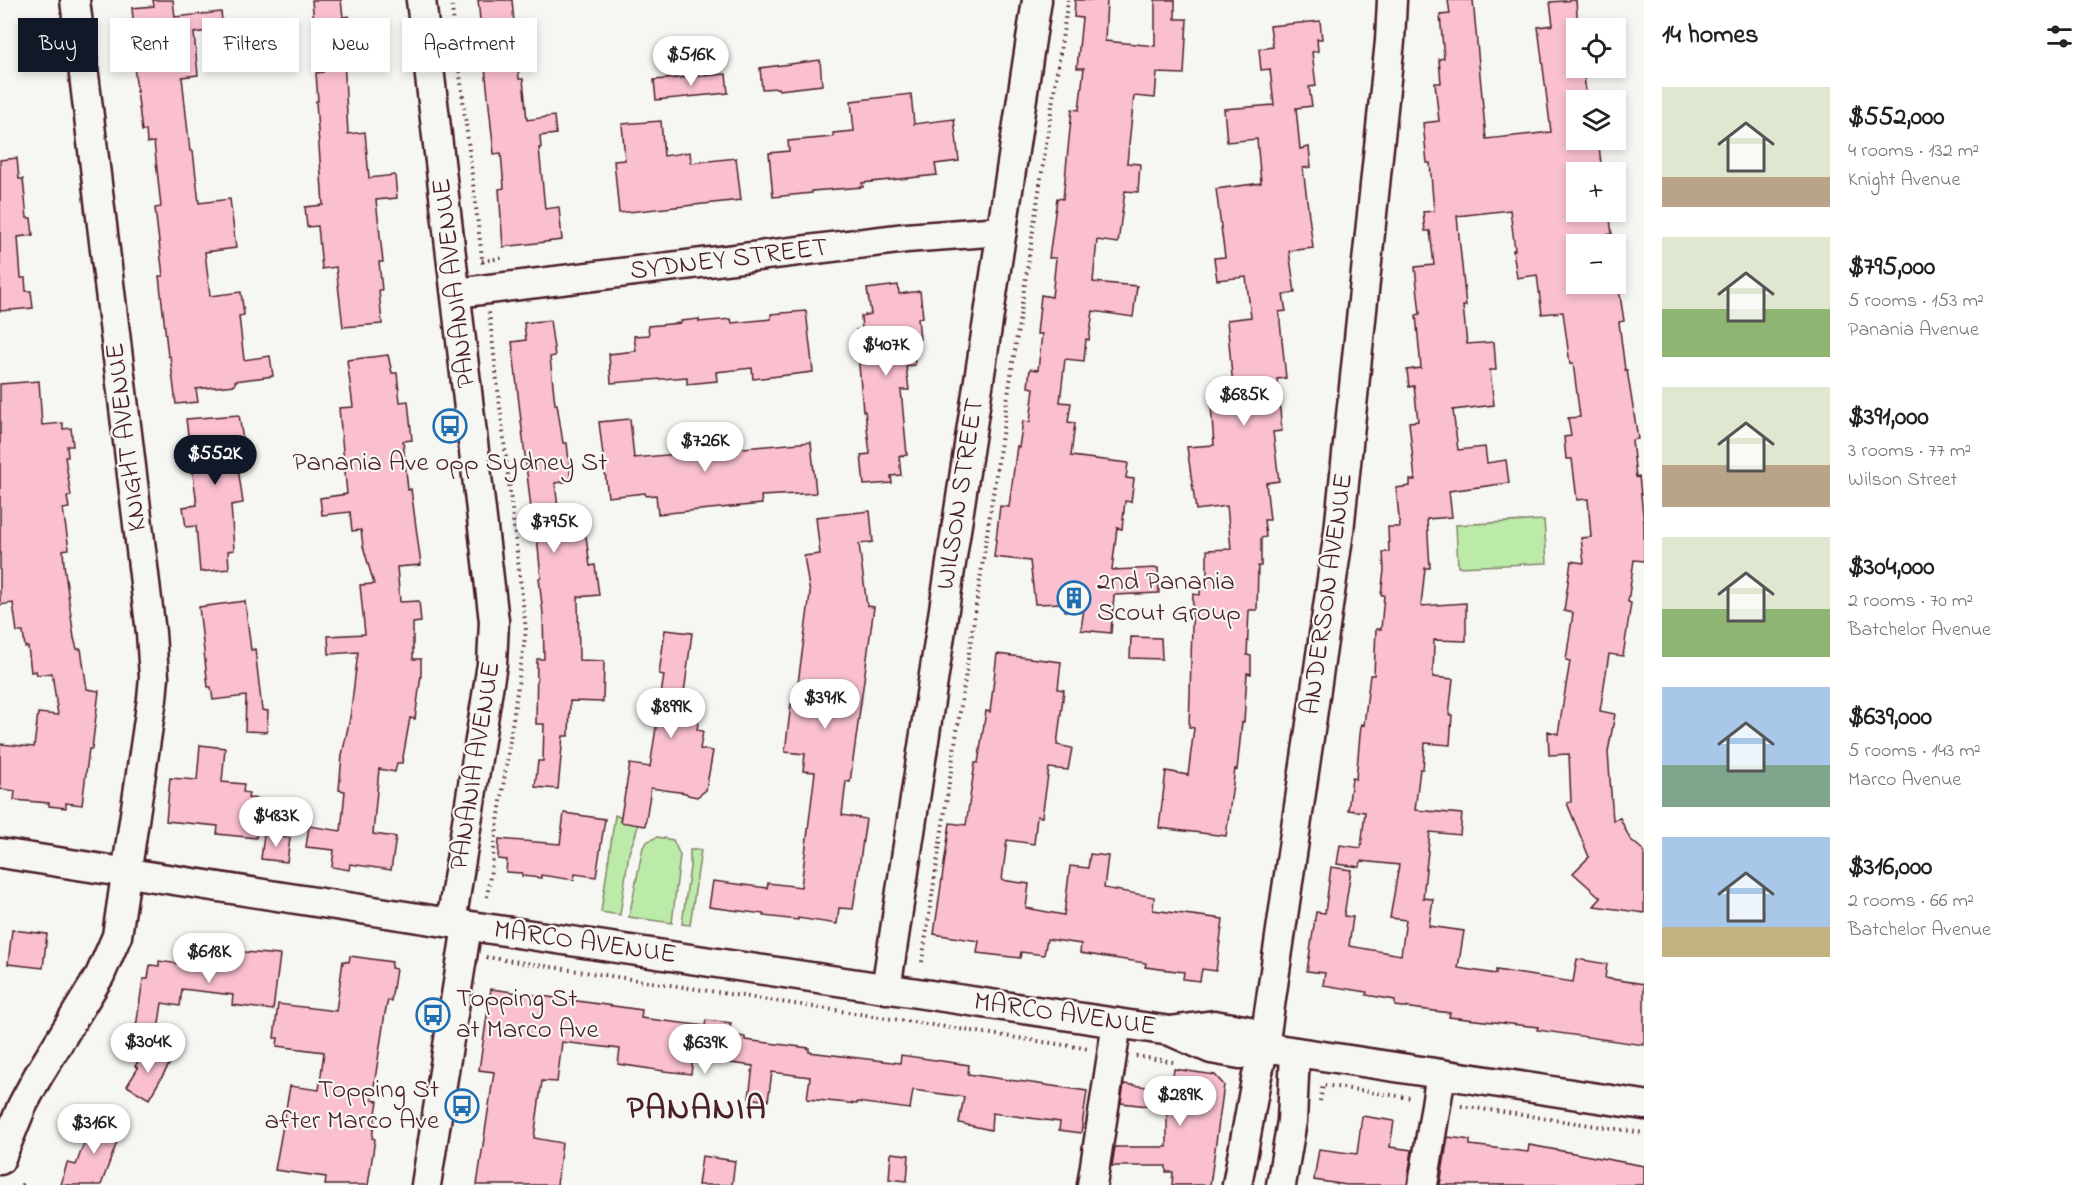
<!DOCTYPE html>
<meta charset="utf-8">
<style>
body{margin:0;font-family:"Indie Flower",sans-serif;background:#f2f2f2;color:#222;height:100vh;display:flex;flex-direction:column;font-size:22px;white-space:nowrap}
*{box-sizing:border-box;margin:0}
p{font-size:20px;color:#767676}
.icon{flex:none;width:33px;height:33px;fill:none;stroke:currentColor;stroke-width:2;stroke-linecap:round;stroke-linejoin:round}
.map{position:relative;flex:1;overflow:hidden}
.drawer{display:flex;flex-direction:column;background:#fff;width:450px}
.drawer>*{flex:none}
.hud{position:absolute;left:18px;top:18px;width:570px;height:54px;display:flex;gap:12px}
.tools{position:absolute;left:1566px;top:18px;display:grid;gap:12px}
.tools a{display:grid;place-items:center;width:60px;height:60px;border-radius:0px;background:#fff;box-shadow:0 3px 9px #0003;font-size:30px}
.price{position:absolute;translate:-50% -51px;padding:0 14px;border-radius:21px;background:#fff;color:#222;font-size:20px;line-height:39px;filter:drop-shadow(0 2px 3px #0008)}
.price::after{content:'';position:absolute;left:50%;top:36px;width:18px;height:14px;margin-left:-9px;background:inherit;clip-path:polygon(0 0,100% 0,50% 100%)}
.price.active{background:#111827;color:#fff}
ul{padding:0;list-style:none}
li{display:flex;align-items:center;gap:18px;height:150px;padding:0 18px}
li span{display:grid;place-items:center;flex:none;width:168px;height:120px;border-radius:0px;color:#555}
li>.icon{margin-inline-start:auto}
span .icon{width:72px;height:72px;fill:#fffc;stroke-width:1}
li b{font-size:26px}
h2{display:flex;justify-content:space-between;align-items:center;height:72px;padding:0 18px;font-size:26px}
.chip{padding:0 21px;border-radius:0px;background:#fff;box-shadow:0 3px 9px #0003;font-size:21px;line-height:54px}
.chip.active{background:#111827;color:#fff}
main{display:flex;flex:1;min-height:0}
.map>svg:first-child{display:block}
.green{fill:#bceaa9;stroke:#83846a;stroke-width:1.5}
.building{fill:#fac0d0;stroke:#4a1f2b;stroke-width:1.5}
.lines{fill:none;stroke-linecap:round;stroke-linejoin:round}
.minor-casing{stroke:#4a1f2b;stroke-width:33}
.path{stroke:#4a1f2b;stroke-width:4;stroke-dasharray:1.5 4.5;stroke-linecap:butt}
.minor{stroke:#f6f6f2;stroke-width:28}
.labels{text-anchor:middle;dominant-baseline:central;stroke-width:4.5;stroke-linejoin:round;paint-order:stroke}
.street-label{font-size:27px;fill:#4a1f2b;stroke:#f6f6f2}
.poi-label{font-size:27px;fill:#4a1f2b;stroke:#f6f6f2;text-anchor:start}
.district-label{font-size:33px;font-weight:bold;letter-spacing:1.5px;fill:#4a1f2b;stroke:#f6f6f2}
</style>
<main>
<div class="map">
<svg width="1644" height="1185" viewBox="0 0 1644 1185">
<rect width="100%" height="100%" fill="#f6f6f2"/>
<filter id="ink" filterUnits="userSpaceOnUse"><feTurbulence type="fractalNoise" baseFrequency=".0167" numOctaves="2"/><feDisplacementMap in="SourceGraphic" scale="12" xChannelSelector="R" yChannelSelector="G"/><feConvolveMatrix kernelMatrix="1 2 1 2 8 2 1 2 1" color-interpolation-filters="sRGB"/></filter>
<g filter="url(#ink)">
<g class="green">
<path d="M1544,520L1547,563L1458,567L1456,525Z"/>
<path d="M615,815L638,825C636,837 632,842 629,853L620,915L601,912Z"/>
<path d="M657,837L673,840L680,855L672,923L629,917L643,847L648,841Z"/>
<path d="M690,850H701L690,925L682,924L690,867Z"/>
</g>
<g class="building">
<path d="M153,0H173L175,17L221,12L223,29L194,33L198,75L182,77L190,151H193L199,203L230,199L236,248L205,252L210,296L241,292L244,315L239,316L244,360L270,356L273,376L235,381V385L196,389L198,402L176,404L170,356H168L159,276H163L155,208L161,207L154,142L147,143L146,130L142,131L132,50L136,49L132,8L154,6Z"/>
<path d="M312,0H341L343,17L349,16L352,38L343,39L348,134L365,132L369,178L395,175L397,198L376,200L383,262H379L382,290H379L382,324L343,327L336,267L322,269L318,226L307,227L305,207L323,205L316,101H318L316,73L323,72L319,36H315Z"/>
<path d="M478,0H512L519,79H523L527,120L554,116L556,134L540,136L541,148H539L545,209L559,207L562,240L503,247L499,189L504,188L501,153L494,154Z"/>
<path d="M1075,0H1107L1105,41L1155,46V0H1175V19H1187L1184,74L1157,73L1155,98L1134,96L1127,163L1140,164L1138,192L1125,191L1118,243L1097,240L1093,282L1137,286L1133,317L1093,311L1089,340L1086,339L1084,361L1065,359L1060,402L1071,403L1068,422L1075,423L1071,456L1128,463L1126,478L1134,479L1131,502L1125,501L1122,529L1117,528L1112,570L1158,568L1159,593L1114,595L1111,633L1081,630L1084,608L1065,611L1064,603L1035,604L1030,561L994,557L1000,506L1009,507L1017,446L1019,447L1023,421L1030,422L1034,388L1028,387L1030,369L1038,370L1042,334H1037L1041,295L1052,297L1056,258H1049L1057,198L1063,199L1072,109L1079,110L1084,68H1077L1082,18L1074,17Z"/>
<path d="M1448,0H1473L1486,139L1551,132L1538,27L1553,25L1550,2L1576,0L1578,28H1576V68H1583L1587,100H1576V140H1591L1592,147L1599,146L1602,172H1576V212H1609L1612,234L1605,235L1607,244H1576V284H1615L1616,289H1619L1624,321L1619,322L1625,370H1627L1638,439L1632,440L1636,477L1639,476L1644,524V561L1634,560L1628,602L1631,603L1623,656L1609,654L1600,711L1615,714L1608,752L1613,820L1620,818L1630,839L1644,851V913L1594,906L1601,898L1573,873L1589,857L1567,803L1571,802L1569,754L1549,755L1548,731L1558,734L1570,661L1566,660L1573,613L1564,611L1571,561L1584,563L1581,538L1591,537L1588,499L1577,500L1572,459H1566L1564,437L1571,436L1568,418L1580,417L1573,363L1570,364L1563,312L1542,314L1537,275L1517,278L1513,250H1515L1510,210L1457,216L1466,306H1463L1467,344L1494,342L1496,370H1490L1494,405L1453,410L1458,450L1485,447L1487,463L1506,460L1509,483L1449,491L1452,517L1427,519L1430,568H1425L1421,606L1466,603V641L1434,640L1433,677L1453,679L1449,715H1452L1450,745L1425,743L1423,769H1420L1415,810L1462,814L1460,835L1430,832L1423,898L1433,899L1429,926L1464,931L1458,968L1496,974V970L1573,982L1577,959L1607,964L1605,978L1644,984V1045L1537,1030L1538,1027L1449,1017L1450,1013L1395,1006V1000L1366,995L1367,992L1323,985L1325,973L1307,971L1316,912L1325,913L1331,867L1351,870L1344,916L1353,917L1349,946L1401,955L1406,920L1390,918L1399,865L1361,861L1360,867L1337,864L1340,845L1361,848L1365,812L1348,810L1352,778L1356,779L1361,724L1364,725L1370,675H1374L1376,629H1381L1384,595H1381L1384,570L1383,552H1389L1388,527H1400L1396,488L1410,486V480H1415L1409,422L1418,421L1414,386L1409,387L1407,370L1421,368L1416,315L1420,314L1415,267L1434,265L1430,231H1425L1423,212L1434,211L1430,163H1427L1423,123L1439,121L1435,83H1441L1439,59L1444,58L1440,15L1450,14Z"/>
<path d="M1320,21L1322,39H1317L1318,51L1312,52L1316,86L1309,87L1312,106L1296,108L1300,149L1309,147L1311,167L1303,168L1313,248L1289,251L1295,293L1283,295L1286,311L1279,312L1286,378L1277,379L1282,431L1273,432L1279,481L1266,483L1270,520H1264L1266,537L1261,538V566H1258L1257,610H1249L1247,655L1251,656V674L1247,673L1244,722H1242L1237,770L1235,769L1226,836L1159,828L1166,771L1188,775L1194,728L1189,727L1193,594L1200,595V579H1207V550L1231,549L1227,506L1196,510L1187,447L1214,445L1210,391L1233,387L1227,320L1251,317L1246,277L1217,280L1214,258L1225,257L1216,189L1261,183L1257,139L1227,142L1224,109L1274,105L1270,69L1261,70L1259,49L1273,47L1270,26Z"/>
<path d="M820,60L822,85L779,90L778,88L762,89L760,68Z"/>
<path d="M726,74L728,93L656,100L654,80Z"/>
<path d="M911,94L914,124L954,119L959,161L935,164L937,175L862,183L863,187L812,191V193L773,197L769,153L789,151L788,141L833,137V133L854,131L851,101Z"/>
<path d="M661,121L664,156L690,152L691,163L736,158L741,200L619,213L614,161L625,160L622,124Z"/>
<path d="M17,158L19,179H23L27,218H31L33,235L18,237L21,278H25L26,291H31L33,308L0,311V160Z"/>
<path d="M898,285L899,294L920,291L923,317L918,318L920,339L913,340L915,365L906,366L909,390H901L907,455L899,456L901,475L891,476L892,483L864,485L861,455L870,454L865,411H863L856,330H862L861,316L871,314L867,289Z"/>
<path d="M806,311L813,372L753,379L752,368L716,372L717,381L687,384V377L611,383L609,354L636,351L634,336L649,335L648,326L681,323V321L699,319V322L731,319L732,323L771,319V314Z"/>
<path d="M550,320L555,356L550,357L555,404H557L563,443H567L571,481L555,483L561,532L585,529L590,566L595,565L599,595L578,597L579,660L604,661L603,702L570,701L569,736H563L558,789L535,787L538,761H543L544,724H536L537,659H544L543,614L539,578H541L536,526H533L512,342L526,340L524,323Z"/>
<path d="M388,355L392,373H397L400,402L408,401L412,440L403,441L408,490L411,489L421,565L397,567L400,602L419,601L421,622L413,623V659H421V675L415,719L410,718L402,763H397L395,772L379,769L373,834L396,837L391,870L350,864L349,870L332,867L334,850L306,847L309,826L341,831L345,791L339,790L342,755L350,718L358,652L329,654L328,636L365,634L360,585L374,584L363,546L361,530L352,531L350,512L322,515L320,498L347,494L339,408L353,407L347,360Z"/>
<path d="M39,381L42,425L63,423V429L71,428L73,446H67L68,457H65L71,496L67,497L69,508L63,509L69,549L63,550L64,564L74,638L77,649H81L87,689L99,691L92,749H89L82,805L66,803V808L49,806V803L14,800L15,791L0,789V744L34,747L38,713L58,715L52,673L37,675L36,671L31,672L28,647H25L23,632H17L13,603L0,605V384Z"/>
<path d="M239,415L247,466L238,468L243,503L231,505L234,550L228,551L229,569L200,572L196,526L186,527L183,507L197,505L186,419Z"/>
<path d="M630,419L634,458L811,442L816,493L761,496L762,504L658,514L656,495L646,496L645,493L608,497L599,422Z"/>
<path d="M870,511L873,542L859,544L867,606L874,607L850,782L846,781L842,815L866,819L853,909L839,908L837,924L798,918V920L763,916L764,914L709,907L713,881L767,888L768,883L801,887L815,772L803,771L805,754L785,752L791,704L795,705L810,594L804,556L820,554L816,517Z"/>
<path d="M245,601L251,650L255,649L262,710L268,711L267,732L245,731L246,696L213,700L211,687H208L199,607Z"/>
<path d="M665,630L692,633L684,693L697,695L693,717L699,718L697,730L703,731L700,749L713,751L706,790L697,797L688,795L686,793L651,788L645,826L620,822L630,764L650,767L664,675L659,674Z"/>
<path d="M1131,637L1161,638L1162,659L1130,658Z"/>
<path d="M997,654L1061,662L1058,689L1064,690L1057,745L1072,748L1068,770L1049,768L1042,817L1037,816L1034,844L1007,840L1002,880L1029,884L1026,908L1064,915L1070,866L1088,868L1090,854L1108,856L1104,888L1154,897L1153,910L1223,919L1216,971L1202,969L1200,981L1183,979L1184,972L1145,967L1146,963L1080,953L1081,944L1047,939L1044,955L1021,952L1020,958L977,953L979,941L934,934L950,823L966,825L975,763H978L986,711L990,712Z"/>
<path d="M200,745L225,748L222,782L244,784L243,792L249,793L248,798L260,799L256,838L217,834L218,826L166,821L170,778L197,780Z"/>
<path d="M564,813L605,819L596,877L575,874L574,880L541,875V878L522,876V873L506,872L507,860L498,859L499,839L560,844Z"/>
<path d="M264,835L290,838L287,862L261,859Z"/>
<path d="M12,930L47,934L43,968L8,964Z"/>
<path d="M219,950L280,955L273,1010L232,1005L233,995L182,989L180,1006L162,1003L157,1037L135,1034L143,979H148L150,965L159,966V961L193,966L194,959L218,962Z"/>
<path d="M350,956L392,962L391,968L396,969L391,1001L388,1000L385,1013L372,1100L378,1101L372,1138L375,1139L368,1185H325L326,1177L275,1170L290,1086L319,1090L324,1052L277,1046L278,1038H274L278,1004L336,1011L343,961L349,962Z"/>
<path d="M491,989L642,1010L641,1018L705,1026L706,1020L731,1023L729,1034L745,1037V1040L809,1048V1052L900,1063L901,1055L969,1065L968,1074L1087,1091L1081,1133L1059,1130L1060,1122L992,1113L991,1130L959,1123L964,1097L913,1090L910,1109L857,1102V1104L807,1099L810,1077L772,1072L768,1101L749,1098L753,1066L693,1058L691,1074L664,1071L618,1064L620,1049L562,1042L557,1082L542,1081L534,1138L562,1143L557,1185H477L494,1072L479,1070Z"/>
<path d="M146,1049L170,1063L149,1099L127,1086L138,1068L135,1066Z"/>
<path d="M1174,1069L1215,1075L1224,1085L1210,1185H1172L1173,1172H1166V1166H1112L1115,1147H1167V1108L1121,1103L1124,1084L1171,1090Z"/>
<path d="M94,1116L123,1126L101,1185H61L67,1163L76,1165Z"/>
<path d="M1362,1116L1394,1121L1390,1147L1412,1150L1407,1185H1347L1314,1180L1319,1149L1357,1154Z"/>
<path d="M1448,1137L1470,1140V1145L1528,1152L1529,1145L1644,1166V1185H1440Z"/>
<path d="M891,1153L909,1155L907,1181L889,1179Z"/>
<path d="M702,1156L735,1161L732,1185H698Z"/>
</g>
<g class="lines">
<g class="minor-casing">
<g id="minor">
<path d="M421,0L494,621L492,664L451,923"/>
<path d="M456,293L906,238L1002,231"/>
<path d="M0,853L451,923L1170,1031L1214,1025L1245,1030L1264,1047"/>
<path d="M886,989L1037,0"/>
<path d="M1170,1031L1211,1049L1240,1054L1264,1047L1644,1105"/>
<path d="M0,1160L22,1106L38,1076L100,975L117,936L152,699L154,677L151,633L75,0"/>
<path d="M426,1185L467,926"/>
<path d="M1092,1185L1117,1023"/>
<path d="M1237,1185L1256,1080L1264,1047L1339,531L1390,41L1392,0"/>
<path d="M1281,1185L1292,1121L1295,1052"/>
<path d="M1423,1185L1441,1074"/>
</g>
</g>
<g class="path">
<path d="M451,0L483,266"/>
<path d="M482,261L502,258"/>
<path d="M487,897L526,630L489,312"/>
<path d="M486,957L1090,1049"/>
<path d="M922,962L1068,0"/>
<path d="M1136,1056L1173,1062"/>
<path d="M1320,1101L1323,1085L1412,1098"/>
<path d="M1461,1106L1644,1133"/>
<path d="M22,1185L23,1181"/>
</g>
<use href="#minor" class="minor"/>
</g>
</g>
<defs>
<g id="bus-ring" transform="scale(1.725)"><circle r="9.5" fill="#f6f6f2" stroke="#1f6fb2" stroke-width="1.5"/><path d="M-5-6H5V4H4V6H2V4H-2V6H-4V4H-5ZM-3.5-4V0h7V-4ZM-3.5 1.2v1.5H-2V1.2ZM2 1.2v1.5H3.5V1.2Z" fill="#1f6fb2"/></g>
<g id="building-ring" transform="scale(1.725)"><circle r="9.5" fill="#f6f6f2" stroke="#1f6fb2" stroke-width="1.5"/><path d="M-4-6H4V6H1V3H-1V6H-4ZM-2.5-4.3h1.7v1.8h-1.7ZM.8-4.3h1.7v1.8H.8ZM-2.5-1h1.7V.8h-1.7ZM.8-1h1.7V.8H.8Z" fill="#1f6fb2"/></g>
</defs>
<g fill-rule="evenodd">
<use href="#bus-ring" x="450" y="426"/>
<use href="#building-ring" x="1074" y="598"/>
<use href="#bus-ring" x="433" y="1015"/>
<use href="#bus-ring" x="462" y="1106"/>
</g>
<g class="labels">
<g class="street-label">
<text transform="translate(729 260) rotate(-7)">SYDNEY STREET</text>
<text transform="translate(455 283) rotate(-97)">PANANIA AVENUE</text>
<text transform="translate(127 437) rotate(-97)">KNIGHT AVENUE</text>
<text transform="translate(961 494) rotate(-81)">WILSON STREET</text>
<text transform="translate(1328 594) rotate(-82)">ANDERSON AVENUE</text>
<text transform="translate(476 766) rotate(-81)">PANANIA AVENUE</text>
<text transform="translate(585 943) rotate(8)">MARCO AVENUE</text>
<text transform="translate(1065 1015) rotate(8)">MARCO AVENUE</text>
</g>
<g class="poi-label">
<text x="450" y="463" text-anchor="middle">Panania Ave opp Sydney St</text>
<text x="1097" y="582">2nd Panania<tspan x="1097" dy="31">Scout Group</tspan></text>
<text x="456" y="999">Topping St<tspan x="456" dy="31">at Marco Ave</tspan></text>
<text x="439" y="1090" text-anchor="end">Topping St<tspan x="439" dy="31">after Marco Ave</tspan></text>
</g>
<g class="district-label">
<text x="697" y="1110">PANANIA</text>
</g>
</g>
</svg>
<div class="tools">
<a><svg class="icon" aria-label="locate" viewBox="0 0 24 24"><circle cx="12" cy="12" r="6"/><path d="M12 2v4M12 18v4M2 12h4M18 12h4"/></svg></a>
<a><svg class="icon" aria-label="layers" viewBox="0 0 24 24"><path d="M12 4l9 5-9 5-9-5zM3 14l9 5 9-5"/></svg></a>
<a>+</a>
<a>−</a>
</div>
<b class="price" style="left:691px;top:87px">$516K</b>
<b class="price" style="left:886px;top:377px">$407K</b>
<b class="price" style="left:1244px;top:427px">$685K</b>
<b class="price" style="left:705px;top:473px">$726K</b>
<b class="price active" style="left:215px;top:486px">$552K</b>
<b class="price" style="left:554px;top:554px">$795K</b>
<b class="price" style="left:825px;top:730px">$391K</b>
<b class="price" style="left:671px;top:739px">$899K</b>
<b class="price" style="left:276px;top:848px">$483K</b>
<b class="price" style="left:209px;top:984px">$618K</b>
<b class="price" style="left:148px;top:1074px">$304K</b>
<b class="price" style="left:705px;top:1075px">$639K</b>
<b class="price" style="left:1180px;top:1127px">$289K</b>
<b class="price" style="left:94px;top:1155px">$316K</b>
<div class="hud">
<a class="chip active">Buy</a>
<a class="chip">Rent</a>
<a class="chip">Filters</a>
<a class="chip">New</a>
<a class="chip">Apartment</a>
</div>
</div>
<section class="drawer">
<h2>14 homes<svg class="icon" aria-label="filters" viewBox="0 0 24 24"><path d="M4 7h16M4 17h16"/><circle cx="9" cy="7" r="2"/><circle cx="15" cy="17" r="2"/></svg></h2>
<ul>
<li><span style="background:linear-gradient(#dfe7d0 75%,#b9a48a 0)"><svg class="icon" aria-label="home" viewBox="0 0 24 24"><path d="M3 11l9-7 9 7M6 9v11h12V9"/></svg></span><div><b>$552,000</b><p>4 rooms · 132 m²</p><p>Knight Avenue</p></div></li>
<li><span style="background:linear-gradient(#dfe7d0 60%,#8fb573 0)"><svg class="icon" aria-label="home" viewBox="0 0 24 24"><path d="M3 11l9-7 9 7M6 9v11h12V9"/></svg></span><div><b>$795,000</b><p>5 rooms · 153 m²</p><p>Panania Avenue</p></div></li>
<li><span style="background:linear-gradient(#dfe7d0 65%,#b9a48a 0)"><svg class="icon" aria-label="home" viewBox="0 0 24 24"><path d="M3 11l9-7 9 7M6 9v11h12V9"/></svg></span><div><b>$391,000</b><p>3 rooms · 77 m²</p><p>Wilson Street</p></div></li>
<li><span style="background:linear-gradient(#dfe7d0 60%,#8fb573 0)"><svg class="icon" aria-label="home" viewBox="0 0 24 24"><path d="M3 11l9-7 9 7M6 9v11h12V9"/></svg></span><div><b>$304,000</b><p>2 rooms · 70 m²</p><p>Batchelor Avenue</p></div></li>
<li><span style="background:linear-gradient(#a9c7e8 65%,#7fa58c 0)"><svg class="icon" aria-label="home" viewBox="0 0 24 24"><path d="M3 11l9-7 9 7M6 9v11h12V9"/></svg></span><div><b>$639,000</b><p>5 rooms · 143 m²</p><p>Marco Avenue</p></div></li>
<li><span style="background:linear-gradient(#a9c7e8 75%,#c2b280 0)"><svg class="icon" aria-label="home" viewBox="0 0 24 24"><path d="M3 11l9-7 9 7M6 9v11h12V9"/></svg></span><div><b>$316,000</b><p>2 rooms · 66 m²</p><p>Batchelor Avenue</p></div></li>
</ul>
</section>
</main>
